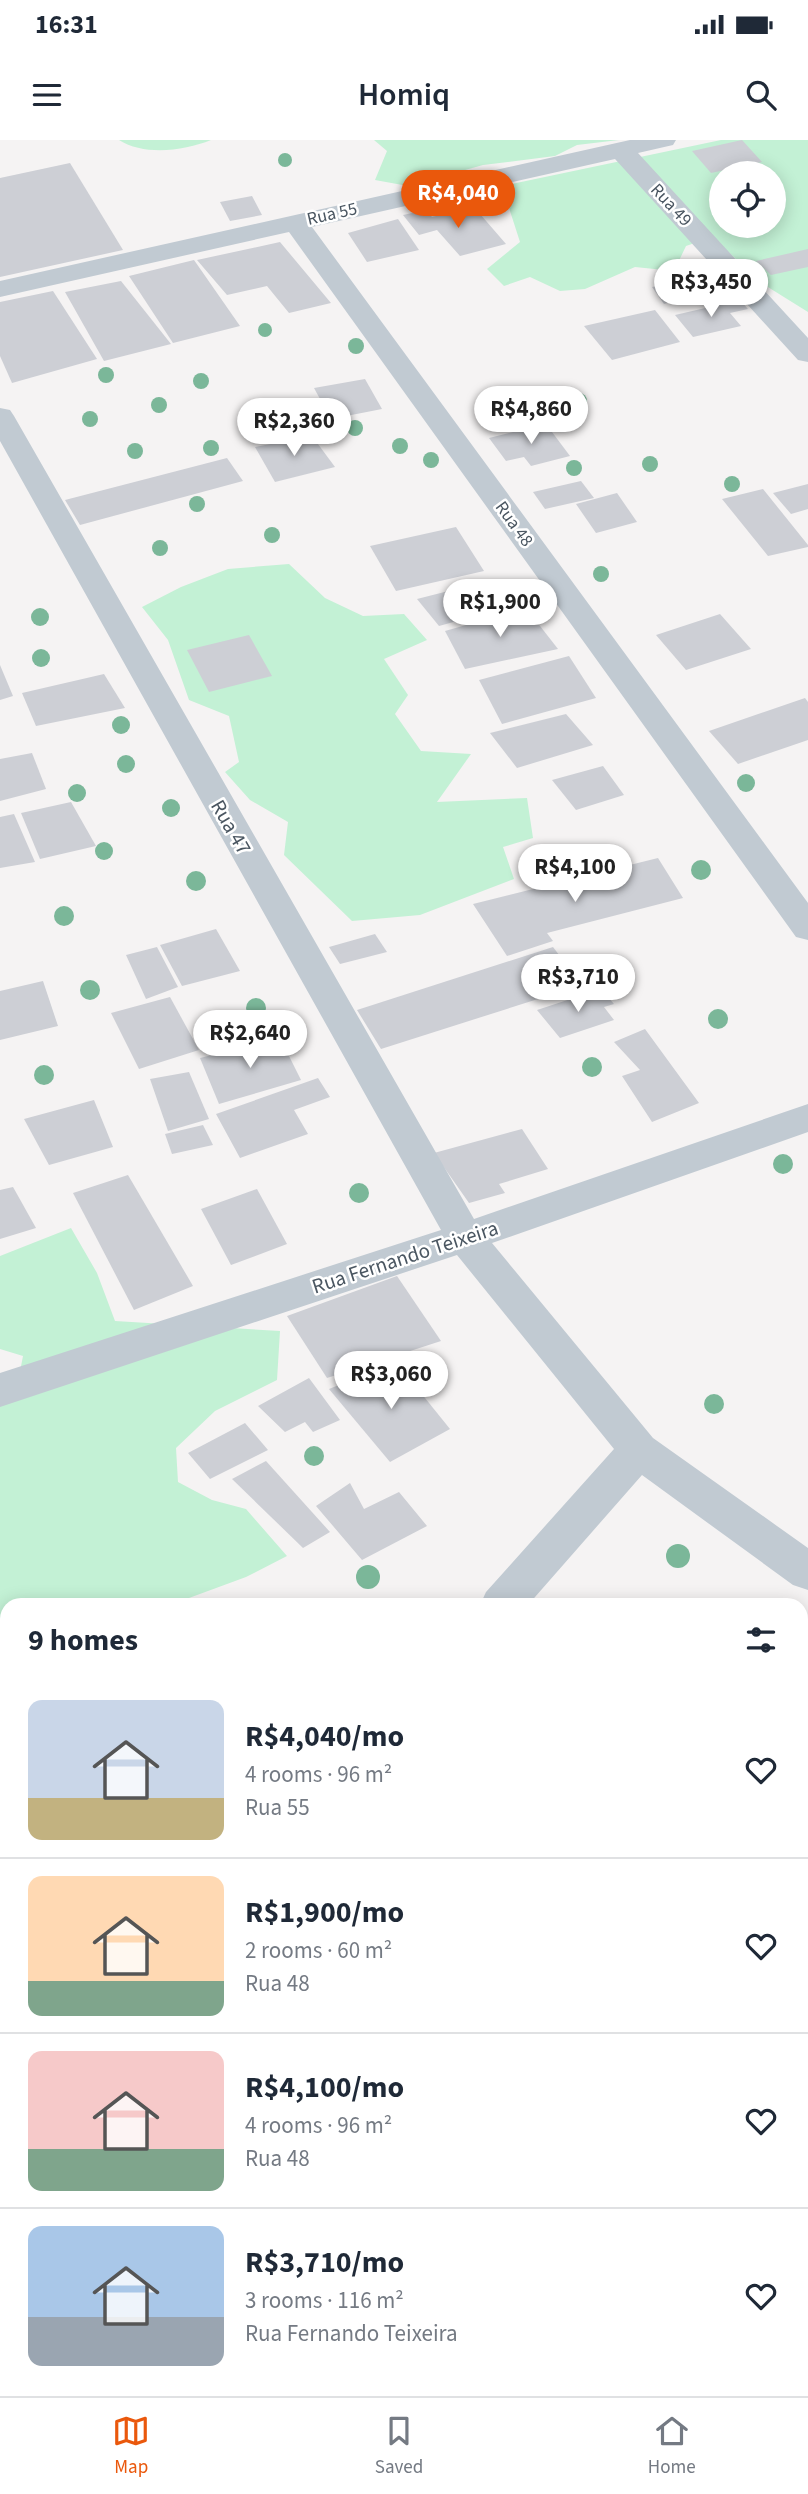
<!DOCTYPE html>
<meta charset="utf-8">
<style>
body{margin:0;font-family:"Source Sans 3",sans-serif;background:#f2f2f3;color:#1f2937;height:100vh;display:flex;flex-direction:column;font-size:26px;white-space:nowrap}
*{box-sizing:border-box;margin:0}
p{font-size:23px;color:#747a83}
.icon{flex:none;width:38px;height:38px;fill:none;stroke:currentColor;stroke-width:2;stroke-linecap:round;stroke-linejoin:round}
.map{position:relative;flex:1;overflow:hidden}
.side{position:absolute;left:0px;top:1458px;width:808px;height:800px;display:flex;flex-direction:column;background:#fff;border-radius:21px 21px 0 0;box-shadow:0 4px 18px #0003}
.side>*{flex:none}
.buttons{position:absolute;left:709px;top:21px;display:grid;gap:14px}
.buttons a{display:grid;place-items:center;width:77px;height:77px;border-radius:50%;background:#fff;box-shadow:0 4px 18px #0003;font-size:35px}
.price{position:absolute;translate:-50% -60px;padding:0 16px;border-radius:24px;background:#fff;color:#222;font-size:23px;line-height:46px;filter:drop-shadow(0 2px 4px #0008)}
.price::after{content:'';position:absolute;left:50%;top:42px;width:21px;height:16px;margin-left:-10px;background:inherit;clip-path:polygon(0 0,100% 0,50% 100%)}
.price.selected{background:#ea580c;color:#fff}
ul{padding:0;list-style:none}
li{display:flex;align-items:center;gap:21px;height:175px;padding:0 28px}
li+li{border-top:2px solid #e0e1e3}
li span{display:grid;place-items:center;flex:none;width:196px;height:140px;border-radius:14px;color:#555}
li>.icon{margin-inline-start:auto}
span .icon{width:84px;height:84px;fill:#fffc;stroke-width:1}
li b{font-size:30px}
h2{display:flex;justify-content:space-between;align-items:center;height:84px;padding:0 28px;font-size:30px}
.status{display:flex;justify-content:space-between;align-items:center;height:49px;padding:0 35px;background:#fff;direction:ltr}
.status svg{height:19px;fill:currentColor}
header{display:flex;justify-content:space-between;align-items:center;height:91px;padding:0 28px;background:#fff;font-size:32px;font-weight:600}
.tabs{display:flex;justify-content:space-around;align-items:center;height:98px;border-top:2px solid #e0e1e3;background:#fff;font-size:19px;color:#747a83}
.tabs a{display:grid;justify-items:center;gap:4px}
.tabs .selected{color:#ea580c}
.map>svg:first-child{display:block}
.green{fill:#c3f1d5;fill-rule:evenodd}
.building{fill:#cdcfd5}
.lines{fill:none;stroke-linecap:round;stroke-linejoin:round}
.minor{fill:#c1cad2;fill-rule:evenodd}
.tree{fill:#7bb799}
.labels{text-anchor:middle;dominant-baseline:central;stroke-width:5;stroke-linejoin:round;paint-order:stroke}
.far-street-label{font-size:18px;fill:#4a5661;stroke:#fff}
.street-label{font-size:21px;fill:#4a5661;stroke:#fff}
</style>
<div class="status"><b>16:31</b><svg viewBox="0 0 49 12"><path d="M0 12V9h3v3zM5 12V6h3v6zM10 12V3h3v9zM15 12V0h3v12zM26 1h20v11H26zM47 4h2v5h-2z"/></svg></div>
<header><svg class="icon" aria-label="menu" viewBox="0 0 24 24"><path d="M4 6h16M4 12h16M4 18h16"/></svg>Homiq<svg class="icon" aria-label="search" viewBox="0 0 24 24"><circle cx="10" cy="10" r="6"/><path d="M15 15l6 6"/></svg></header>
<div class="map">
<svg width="808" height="2256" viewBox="0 0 808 2256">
<rect width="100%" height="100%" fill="#f5f3f3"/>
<g class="green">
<path d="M119,0H211C184,11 144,16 119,0Z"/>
<path d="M374,0H619L577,5L555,16L483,25L408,46L375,40L387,11Z"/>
<path d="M721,0H808V172L763,144L712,97L686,106L674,131L635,127L585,149L560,151L530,137L504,146L487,129L520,102L502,46ZM721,33H774V86H721Z"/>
<path d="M289,424L325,458L363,476L404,474L427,500L384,519L408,555L395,574L421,611L471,614L437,662L527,658L533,698L503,707L514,739L420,775L352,781L284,715L288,682L250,660L225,632L239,622L229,576L189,560L168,500L142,467L181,447L228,429Z"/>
<path d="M71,1088L97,1133L115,1181L280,1191L277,1240L215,1271L176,1308L178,1342L212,1360L246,1369L287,1416L246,1437L170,1465H7V1670L0,1673V1260L16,1252L23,1216L0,1209V1116Z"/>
</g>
<g class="building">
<path d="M742,0L762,22L711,33L692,11Z"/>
<path d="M70,23L123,110L0,137V38Z"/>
<path d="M252,56L262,75L230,81L220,62Z"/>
<path d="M474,67L506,104L460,116L437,90L419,95L403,75L426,70L432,77Z"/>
<path d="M398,79L419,110L367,122L348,93Z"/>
<path d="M280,102L331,163L289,173L267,146L227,155L197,120Z"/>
<path d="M808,109V127L771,135L756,121Z"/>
<path d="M194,120L240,186L173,203L129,136Z"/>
<path d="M684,140L698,154L664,164L652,147Z"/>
<path d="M121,141L171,204L104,221L65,152Z"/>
<path d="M53,151L97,219L12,243L0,216V162Z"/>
<path d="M740,160L748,169L730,173L741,186L693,197L675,175Z"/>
<path d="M655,170L680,202L612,220L584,186Z"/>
<path d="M365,239L382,269L331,279L314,248Z"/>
<path d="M546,284L570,316L531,326L524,317L506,321L489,298Z"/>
<path d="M312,296L335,327L275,342L255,307Z"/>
<path d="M227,318L243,341L80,385L65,360Z"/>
<path d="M581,341L594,358L545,369L533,352Z"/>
<path d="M808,344V369L791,374L773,353Z"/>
<path d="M763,349L808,405V407L768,416L722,359Z"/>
<path d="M617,353L637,382L596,393L576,364Z"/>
<path d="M456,387L484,431L396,451L370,406Z"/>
<path d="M472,445L493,471L439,486L417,459Z"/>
<path d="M526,468L558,509L465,529L445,491Z"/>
<path d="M720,474L751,509L686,530L656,495Z"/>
<path d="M249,495L272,536L209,552L187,510Z"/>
<path d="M569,516L596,558L502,584L479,540Z"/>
<path d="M0,525L13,556L0,560Z"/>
<path d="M104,534L125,568L36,586L22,553Z"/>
<path d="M805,558L808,562V600L738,624L709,591Z"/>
<path d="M566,574L593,605L517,628L490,593Z"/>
<path d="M32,613L46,649L0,661V619Z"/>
<path d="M603,626L624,655L576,670L552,640Z"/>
<path d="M71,662L96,706L40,719L21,673Z"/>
<path d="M14,674L35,722L0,728V677Z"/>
<path d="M658,718L683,758L547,793L553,801L507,816L473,764Z"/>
<path d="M216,789L240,831L182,846L160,805Z"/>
<path d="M375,794L387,812L340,824L329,807Z"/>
<path d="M157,807L178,847L146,859L126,815Z"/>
<path d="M553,807L582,845L381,909L357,870Z"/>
<path d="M43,841L58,886L0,900V851Z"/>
<path d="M601,849L614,864L604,867L614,880L560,898L537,870Z"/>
<path d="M170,857L199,910L139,929L111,873Z"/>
<path d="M645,889L699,963L652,982L622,936L640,930L614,902Z"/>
<path d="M280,898L301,940L219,964L200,918Z"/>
<path d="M189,932L209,979L168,991L150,939Z"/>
<path d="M318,938L330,957L294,970L308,994L240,1018L216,974Z"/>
<path d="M94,960L113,1007L49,1025L24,979Z"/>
<path d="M203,985L213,1005L172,1014L165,994Z"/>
<path d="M522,989L548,1029L499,1044L505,1053L469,1063L434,1013Z"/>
<path d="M128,1035L193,1146L134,1170L73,1053Z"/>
<path d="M13,1047L36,1088L0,1099V1050Z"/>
<path d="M257,1049L287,1104L231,1125L201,1069Z"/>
<path d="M397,1136L441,1201L327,1238L287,1176Z"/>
<path d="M396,1222L450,1289L390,1322L329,1249Z"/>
<path d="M309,1238L340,1280L313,1292L305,1282L285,1292L258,1266Z"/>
<path d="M245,1283L268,1310L210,1339L188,1313Z"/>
<path d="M266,1321L330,1392L303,1408L232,1339Z"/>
<path d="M350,1343L364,1369L399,1352L427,1386L362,1420L316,1366Z"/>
<path d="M7,1699V1776L0,1766V1703Z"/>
<path d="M7,1810V1853L0,1843V1814Z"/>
<path d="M808,1905V2001L802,1994V1910Z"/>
<path d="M0,2040L7,2046V2137L0,2130Z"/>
<path d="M0,2146L7,2153V2178L0,2186Z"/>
<path d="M164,2250H287L282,2256H169Z"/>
</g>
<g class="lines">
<g class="minor">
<path d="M630,0H676L673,5L638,13L808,198V222L798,220L615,19L312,87L808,763V800L796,797L289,92L0,157V141Z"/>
<path d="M0,268L10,270L14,276L474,1079L808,964V992L492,1103L653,1298L808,1408V1450L793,1445L642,1335L528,1465H480L486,1452L614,1309L457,1115L0,1267V1233L441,1090L0,301Z"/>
<path d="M7,1929V1981L0,1984V1932Z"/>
<path d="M808,2098V2187L802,2189V2100Z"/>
<path d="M680,2250H734L731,2256H678Z"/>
</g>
</g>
<g class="tree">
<circle cx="285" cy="20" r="7"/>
<circle cx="265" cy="190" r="7"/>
<circle cx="356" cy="206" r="8"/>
<circle cx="106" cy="235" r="8"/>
<circle cx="201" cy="241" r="8"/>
<circle cx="579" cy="261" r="8"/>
<circle cx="159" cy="265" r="8"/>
<circle cx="90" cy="279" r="8"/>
<circle cx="263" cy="279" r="8"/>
<circle cx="355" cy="288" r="8"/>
<circle cx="313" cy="291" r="8"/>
<circle cx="400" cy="306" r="8"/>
<circle cx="211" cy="308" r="8"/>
<circle cx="135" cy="311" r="8"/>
<circle cx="431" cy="320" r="8"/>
<circle cx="650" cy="324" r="8"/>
<circle cx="574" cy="328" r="8"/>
<circle cx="732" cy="344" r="8"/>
<circle cx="197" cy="364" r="8"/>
<circle cx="272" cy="395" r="8"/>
<circle cx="160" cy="408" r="8"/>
<circle cx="601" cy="434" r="8"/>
<circle cx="40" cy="477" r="9"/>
<circle cx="41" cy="518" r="9"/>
<circle cx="121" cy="585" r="9"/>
<circle cx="126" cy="624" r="9"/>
<circle cx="746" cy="643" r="9"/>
<circle cx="77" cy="653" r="9"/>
<circle cx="171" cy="668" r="9"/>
<circle cx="104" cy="711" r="9"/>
<circle cx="701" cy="730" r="10"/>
<circle cx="196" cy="741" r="10"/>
<circle cx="64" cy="776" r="10"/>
<circle cx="622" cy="844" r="10"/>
<circle cx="90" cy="850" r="10"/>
<circle cx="256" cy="868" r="10"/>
<circle cx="718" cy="879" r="10"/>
<circle cx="592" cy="927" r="10"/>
<circle cx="44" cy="935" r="10"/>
<circle cx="783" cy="1024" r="10"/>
<circle cx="359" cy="1053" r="10"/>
<circle cx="714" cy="1264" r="10"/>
<circle cx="314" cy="1316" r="10"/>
<circle cx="678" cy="1416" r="12"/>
<circle cx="368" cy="1437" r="12"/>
</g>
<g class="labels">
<g class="far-street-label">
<text transform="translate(671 65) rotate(47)">Rua 49</text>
<text transform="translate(332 74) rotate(-13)">Rua 55</text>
<text transform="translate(514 384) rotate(54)">Rua 48</text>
</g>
<g class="street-label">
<text transform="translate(231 687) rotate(60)">Rua 47</text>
<text transform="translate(405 1117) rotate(-18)">Rua Fernando Teixeira</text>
</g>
</g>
</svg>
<div class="buttons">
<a><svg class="icon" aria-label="locate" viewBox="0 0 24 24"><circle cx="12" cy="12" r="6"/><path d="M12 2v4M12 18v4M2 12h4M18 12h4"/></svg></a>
</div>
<b class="price selected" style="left:458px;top:90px">R$4,040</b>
<b class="price" style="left:711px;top:179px">R$3,450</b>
<b class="price" style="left:531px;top:306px">R$4,860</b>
<b class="price" style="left:294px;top:318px">R$2,360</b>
<b class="price" style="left:500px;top:499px">R$1,900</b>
<b class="price" style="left:575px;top:764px">R$4,100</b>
<b class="price" style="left:578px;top:874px">R$3,710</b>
<b class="price" style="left:250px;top:930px">R$2,640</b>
<b class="price" style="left:391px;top:1271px">R$3,060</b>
<section class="side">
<h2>9 homes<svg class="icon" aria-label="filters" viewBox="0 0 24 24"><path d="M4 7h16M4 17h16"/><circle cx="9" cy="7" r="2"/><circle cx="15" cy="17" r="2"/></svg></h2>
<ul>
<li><span style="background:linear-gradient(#c9d6e8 70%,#c2b280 0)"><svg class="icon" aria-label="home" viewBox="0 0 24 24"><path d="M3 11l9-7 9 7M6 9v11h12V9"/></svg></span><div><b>R$4,040/mo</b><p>4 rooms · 96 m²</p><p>Rua 55</p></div><svg class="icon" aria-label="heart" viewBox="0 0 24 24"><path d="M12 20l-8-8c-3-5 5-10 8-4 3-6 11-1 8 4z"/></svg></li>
<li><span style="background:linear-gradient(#ffd9b3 75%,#7fa58c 0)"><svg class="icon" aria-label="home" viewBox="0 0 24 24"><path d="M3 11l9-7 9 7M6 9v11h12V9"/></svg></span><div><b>R$1,900/mo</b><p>2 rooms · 60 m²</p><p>Rua 48</p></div><svg class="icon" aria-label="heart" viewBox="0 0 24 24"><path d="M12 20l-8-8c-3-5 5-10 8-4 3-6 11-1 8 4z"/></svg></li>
<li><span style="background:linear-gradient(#f6c9c9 70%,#7fa58c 0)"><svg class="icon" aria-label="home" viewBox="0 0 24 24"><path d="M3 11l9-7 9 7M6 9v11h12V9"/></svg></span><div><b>R$4,100/mo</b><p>4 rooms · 96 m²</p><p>Rua 48</p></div><svg class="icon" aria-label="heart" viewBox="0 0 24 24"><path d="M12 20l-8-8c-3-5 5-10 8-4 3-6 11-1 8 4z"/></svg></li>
<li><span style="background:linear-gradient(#a9c7e8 65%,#9aa5b1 0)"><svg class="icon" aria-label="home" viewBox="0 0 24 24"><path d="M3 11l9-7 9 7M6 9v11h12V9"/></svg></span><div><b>R$3,710/mo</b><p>3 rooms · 116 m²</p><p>Rua Fernando Teixeira</p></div><svg class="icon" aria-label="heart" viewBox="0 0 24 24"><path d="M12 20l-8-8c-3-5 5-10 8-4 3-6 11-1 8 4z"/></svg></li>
</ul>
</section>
</div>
<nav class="tabs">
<a class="selected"><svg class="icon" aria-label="map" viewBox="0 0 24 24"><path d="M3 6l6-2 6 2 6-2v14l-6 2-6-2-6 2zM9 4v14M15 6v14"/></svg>Map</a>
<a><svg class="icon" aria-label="saved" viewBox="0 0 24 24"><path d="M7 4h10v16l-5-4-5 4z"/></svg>Saved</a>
<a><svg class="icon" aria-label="home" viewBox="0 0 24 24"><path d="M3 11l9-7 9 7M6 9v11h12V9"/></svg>Home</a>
</nav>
